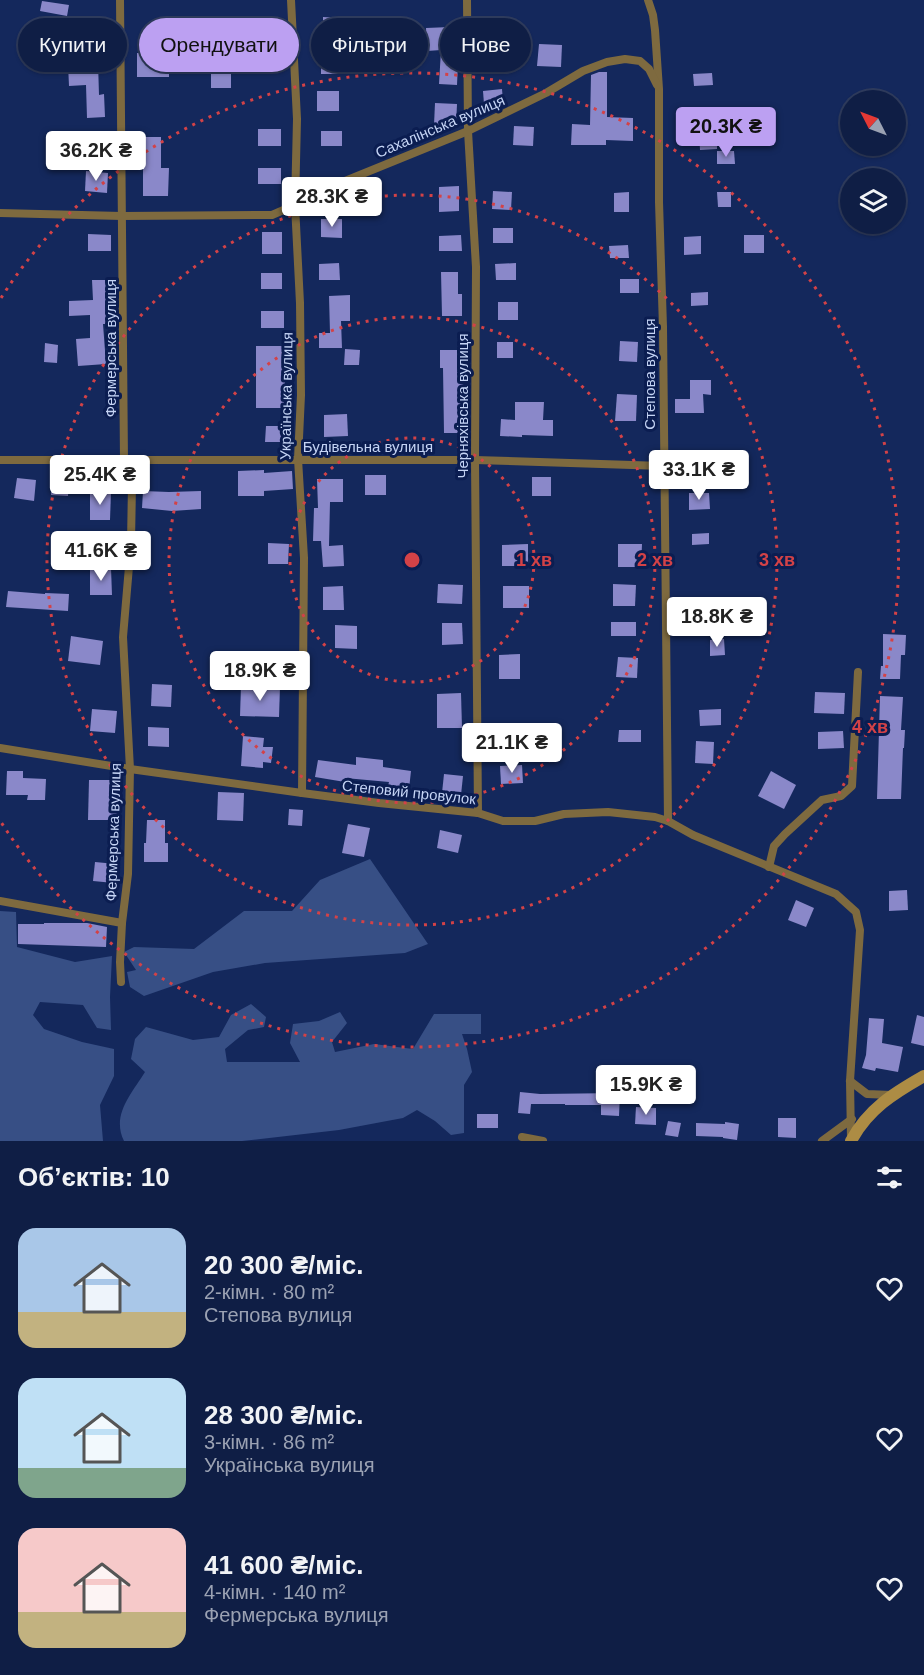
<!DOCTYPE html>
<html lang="uk">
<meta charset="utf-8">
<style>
body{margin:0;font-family:Arial,sans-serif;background:#18274c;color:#f1f3f6;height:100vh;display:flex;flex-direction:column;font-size:22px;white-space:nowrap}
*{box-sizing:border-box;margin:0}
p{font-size:20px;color:#9ba2b3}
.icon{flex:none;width:33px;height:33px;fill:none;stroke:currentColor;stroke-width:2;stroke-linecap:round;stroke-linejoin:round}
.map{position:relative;height:1141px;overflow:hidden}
.side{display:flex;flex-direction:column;background:#0f1e45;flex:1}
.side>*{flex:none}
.top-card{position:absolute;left:18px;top:18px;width:600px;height:54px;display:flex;gap:12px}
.needle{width:39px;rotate:312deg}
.tools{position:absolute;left:840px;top:90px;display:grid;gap:12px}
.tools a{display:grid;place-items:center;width:66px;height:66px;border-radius:50%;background:#0f1e45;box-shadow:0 2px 4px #0004,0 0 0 2px #2f3c5e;font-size:30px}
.price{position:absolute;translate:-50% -51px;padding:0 14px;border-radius:6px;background:#fff;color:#222;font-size:20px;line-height:39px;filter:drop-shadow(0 2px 3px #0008)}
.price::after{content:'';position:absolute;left:50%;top:36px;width:18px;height:14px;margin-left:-9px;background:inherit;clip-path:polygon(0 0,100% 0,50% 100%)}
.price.on{background:#bca0f2;color:#111}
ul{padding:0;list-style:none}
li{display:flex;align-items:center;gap:18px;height:150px;padding:0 18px}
li span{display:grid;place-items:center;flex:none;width:168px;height:120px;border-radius:18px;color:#555}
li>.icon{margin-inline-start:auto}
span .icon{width:72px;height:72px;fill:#fffc;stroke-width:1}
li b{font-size:26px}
h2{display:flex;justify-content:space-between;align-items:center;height:72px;padding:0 18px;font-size:26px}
.chip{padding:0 21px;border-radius:27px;background:#0f1e45;box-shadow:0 2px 4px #0004,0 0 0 2px #2f3c5e;font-size:21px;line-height:54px}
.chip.on{background:#bca0f2;color:#111}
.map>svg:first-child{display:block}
.green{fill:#374f85}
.building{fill:#8a88c9}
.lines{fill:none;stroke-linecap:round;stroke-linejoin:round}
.street{stroke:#7e6a3f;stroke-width:8}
.secondary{stroke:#ad8c44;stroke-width:12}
.ring{fill:none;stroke:#d34247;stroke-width:3;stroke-dasharray:3 6}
.labels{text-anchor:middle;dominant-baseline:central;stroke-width:6;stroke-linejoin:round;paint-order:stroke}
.street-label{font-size:15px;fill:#c5d4f5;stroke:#0b1d51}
.centre{fill:#d34247;stroke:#0b1d51;stroke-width:3}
.ring-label{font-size:18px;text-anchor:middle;font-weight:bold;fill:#d34247;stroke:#0b1d51;stroke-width:6;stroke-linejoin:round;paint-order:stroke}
</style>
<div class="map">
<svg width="924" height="1141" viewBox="0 0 924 1141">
<rect width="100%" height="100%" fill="#14285c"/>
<g class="green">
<path d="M370,859L428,944L405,953L265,963L213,972L144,996L130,987L127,972L136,970L124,952L134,947L194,949L244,911H292L320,880Z"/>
<path d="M0,911L16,912L17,947L75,962L112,956L110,997L111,1030L97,1028L83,1005L40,1002L33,1015L44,1029L82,1042L114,1049V1076L100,1105L103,1141H0Z"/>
<path d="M251,1004L266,1017L264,1027L248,1030L225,1049L227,1062H300L290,1043L293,1024L319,1021L340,1012L347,1023L332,1042L335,1052L374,1044L413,1049L434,1014H481V1034H462L467,1049L472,1072L464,1085V1133L451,1135L435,1121L417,1110L403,1118L339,1130L242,1141H124C111,1115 132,1093 145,1072L131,1059L135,1039L146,1027L193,1040L219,1037L231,1015Z"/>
</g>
<g class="building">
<path d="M42,1L69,5L67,16L40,11Z"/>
<path d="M323,17L340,18L339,31H354V42H342V74H321V54H323Z"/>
<path d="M450,27L451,62L458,63L457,85L439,84L441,50L427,51L426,28Z"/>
<path d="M539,44L562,45L561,67L537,66Z"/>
<path d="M137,53L169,54V77H137Z"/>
<path d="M190,54H231V88H211V65H190Z"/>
<path d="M98,62L99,95L104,94L105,117L87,118L86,85L69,86L68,64Z"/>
<path d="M599,72H607V117L633,118V141L606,140V145H571L572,124L590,125L591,75Z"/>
<path d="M712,73L713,85L694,86L693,74Z"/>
<path d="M502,89L503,102L484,104L483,91Z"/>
<rect x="317" y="91" width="22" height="20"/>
<path d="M435,103L457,104L456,126L434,125Z"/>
<path d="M689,124H712L713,138H717V149L700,150L699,133H690Z"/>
<path d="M514,126L534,127L533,146L513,145Z"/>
<rect x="258" y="129" width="23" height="17"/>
<rect x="321" y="131" width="21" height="15"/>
<path d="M141,137H161V168H169L168,196H143V157H141Z"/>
<path d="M717,151H734L735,164H717Z"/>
<rect x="258" y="168" width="23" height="16"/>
<path d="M86,171L108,173L107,193L85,191Z"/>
<path d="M459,186V211L439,212V187Z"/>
<path d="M348,188H379L378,212L348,211Z"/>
<path d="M493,191L512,192L511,210L492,209Z"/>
<path d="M629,192V212H614V193Z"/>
<path d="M717,192H731V207H718Z"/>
<path d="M321,219H342V238L321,237Z"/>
<rect x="493" y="228" width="20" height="15"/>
<rect x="262" y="232" width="20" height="22"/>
<path d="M88,234L111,235V251H88Z"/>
<path d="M461,235L462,251H439V236Z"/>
<rect x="744" y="235" width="20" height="18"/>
<path d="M701,236V254L684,255V237Z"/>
<path d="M628,245L629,258H610L609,246Z"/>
<path d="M339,263L340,280H319V264Z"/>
<path d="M516,263V280H496L495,264Z"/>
<path d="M441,272H458V294H462V316H442Z"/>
<rect x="261" y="273" width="21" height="16"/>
<rect x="620" y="279" width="19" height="14"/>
<path d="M92,280H112V295H106L107,324H103L106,364L78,366L76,339L90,338V315L69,316V301L93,300Z"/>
<path d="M708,292V305L691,306V293Z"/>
<path d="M350,295V321H341L342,348H319V333H330L329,296Z"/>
<rect x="498" y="302" width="20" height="18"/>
<rect x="261" y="311" width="23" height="17"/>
<path d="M620,341L638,342L637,362L619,361Z"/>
<rect x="497" y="342" width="16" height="16"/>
<path d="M45,343L58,345L57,363L44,362Z"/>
<path d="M256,346H288L287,370H285V408H256Z"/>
<path d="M345,349L360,350L359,365H344Z"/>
<path d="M440,350H457V372H463L464,433H444L443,368H440Z"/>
<path d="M690,380H711V395L703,394L704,413H675V399H690Z"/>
<path d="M617,394L637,395L636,421H615Z"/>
<path d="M515,402H544L543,420H553V436L522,435V437L500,436L501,419L515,420Z"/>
<path d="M347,414L348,436L324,437V415Z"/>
<path d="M266,426H284V442H265Z"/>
<path d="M264,470V473L292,471L293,489L264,491V496H238V471Z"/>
<rect x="365" y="475" width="21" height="20"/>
<rect x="532" y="477" width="19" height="19"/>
<path d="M17,478L36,480L34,501L14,498Z"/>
<path d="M52,479H69L68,496L51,495Z"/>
<path d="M317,479H343V502H330L329,546L343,545L344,566L323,567L321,541H313L314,508H318Z"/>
<path d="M90,491L111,492L110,520H90Z"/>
<path d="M143,491L169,492L201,491V509L172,511L142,508Z"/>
<path d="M689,493H709L710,509L689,510Z"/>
<path d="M709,533V544L692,545V534Z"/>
<path d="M268,543L289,544L288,564H268Z"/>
<path d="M528,544V566H502V545Z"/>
<path d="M618,544H642L641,567H618Z"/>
<path d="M90,568H111L112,595H90Z"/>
<path d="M438,584L463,585L462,604L437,603Z"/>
<path d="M613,584L636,585L635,606H613Z"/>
<path d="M343,586L344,610H323V587Z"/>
<rect x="503" y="586" width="26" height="22"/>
<path d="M8,591L45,594V593L69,594L68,611L6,607Z"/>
<rect x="611" y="622" width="25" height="14"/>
<path d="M442,623H462L463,644L442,645Z"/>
<path d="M335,625L357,626V649L335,648Z"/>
<path d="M883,634L906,635L905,655H901L900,679H880L881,666H883Z"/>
<path d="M71,636L103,641L100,665L68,661Z"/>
<path d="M724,639L725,655L710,656V640Z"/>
<path d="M520,654V679H499V655Z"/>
<path d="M618,657L638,658L637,678L616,677Z"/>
<path d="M152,684L172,685L171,707L151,706Z"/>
<path d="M241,686L280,687L279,717L240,716Z"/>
<path d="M815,692L845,693L844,714L814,713Z"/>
<path d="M461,693L462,728H437V694Z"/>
<path d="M880,696L903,697L901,730H905L904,748H903L901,799H877Z"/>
<path d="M92,709L117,711L115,733L90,731Z"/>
<path d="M721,709V725L700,726L699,710Z"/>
<path d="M148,727L169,728V747L148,746Z"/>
<path d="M619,730H641V742H618Z"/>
<path d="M843,731L844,748L818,749V732Z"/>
<path d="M243,736L264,738L263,747H273L271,763L263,762V768L241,766Z"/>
<path d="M696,741L714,742L713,764L695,763Z"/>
<path d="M356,757L383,760V767L411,771L409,789L388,786L389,782L345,778V782L315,777L318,760L356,765Z"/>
<path d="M522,765L523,783L501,784L500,766Z"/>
<path d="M7,771H23V778L46,779L45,800H27L28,795H6Z"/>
<path d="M771,771L796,785L784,809L758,796Z"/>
<path d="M444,774L463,776L461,795L442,793Z"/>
<path d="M89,780H119V820H88Z"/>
<path d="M218,792L244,793L243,821L217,820Z"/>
<path d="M289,809L303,810L302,826L288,825Z"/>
<path d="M147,820H165V843H168V862H144V843H146Z"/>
<path d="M348,824L370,828L364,857L342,853Z"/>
<path d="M440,830L462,835L458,853L437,848Z"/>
<path d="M95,862L116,864L114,883L93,881Z"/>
<path d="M907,890L908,910L889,911V891Z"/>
<path d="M796,900L814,908L806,927L788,920Z"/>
<path d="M44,923H87L107,927L106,947L18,944V924H44Z"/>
<path d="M917,1015L924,1017V1046L911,1043Z"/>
<path d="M869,1018L884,1019L882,1043L903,1047L898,1072L876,1068L875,1071L862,1068L866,1055Z"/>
<path d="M520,1092L540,1094L620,1093L619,1116L601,1115V1105H565V1104H531L530,1114L518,1113Z"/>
<path d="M636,1107L656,1108V1125L635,1124Z"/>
<rect x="477" y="1114" width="21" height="14"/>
<path d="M778,1118H796V1138L778,1137Z"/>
<path d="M668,1121L681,1123L678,1137L665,1135Z"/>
<path d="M725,1122L739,1124L737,1140L723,1138V1137L696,1136V1123L725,1124Z"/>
</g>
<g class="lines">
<g class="street">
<path d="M120,0L124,461L132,484L131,543L123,637L130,769L128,874L122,923L120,962L121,982"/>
<path d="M291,0L297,119L295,205L300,303L301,395L298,459L304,558L302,793"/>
<path d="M467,0L468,131L476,267L475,460L478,813"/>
<path d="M648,0L653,15L655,30L659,89V202L663,327L668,821"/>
<path d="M0,213L122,216L272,215L295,205L313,194L468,131L546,93L583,71L607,62L625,59L640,61L649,69L657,85"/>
<path d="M0,460H475L663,466"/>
<path d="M0,748L130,769L302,793L379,803L478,813L503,821H535L564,814L608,812L655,817L668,821L693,835L836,894L856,912L860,930L850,1081L851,1139"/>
<path d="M769,867L774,846L785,834L822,800L841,796L852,786L858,672"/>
<path d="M0,901L122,923"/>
<path d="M850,1081L867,1094L891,1095"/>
<path d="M522,1137L543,1141"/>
<path d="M822,1141L852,1119"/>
</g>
<path class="secondary" d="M851,1141C868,1109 894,1093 924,1076"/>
</g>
<g class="ring">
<circle cx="412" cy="560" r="122"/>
<circle cx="412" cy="560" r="243"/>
<circle cx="412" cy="560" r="365"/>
<path d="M1 298A487 487 0 1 1 1 822"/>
</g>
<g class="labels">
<g class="street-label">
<text transform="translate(440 126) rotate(-23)">Сахалінська вулиця</text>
<text transform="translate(110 348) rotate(-90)">Фермерська вулиця</text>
<text transform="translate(649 374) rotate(-90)">Степова вулиця</text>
<text transform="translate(286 396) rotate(-89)">Українська вулиця</text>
<text transform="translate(462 406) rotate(-90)">Черняхівська вулиця</text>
<text x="368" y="446">Будівельна вулиця</text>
<text transform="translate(409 792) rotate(6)">Степовий провулок</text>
<text transform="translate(113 832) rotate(-88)">Фермерська вулиця</text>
</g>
</g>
<circle cx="412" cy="560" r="9" class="centre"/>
<g class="ring-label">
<text x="534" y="566">1 хв</text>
<text x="655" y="566">2 хв</text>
<text x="777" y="566">3 хв</text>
<text x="870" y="733">4 хв</text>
</g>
</svg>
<div class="tools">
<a><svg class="needle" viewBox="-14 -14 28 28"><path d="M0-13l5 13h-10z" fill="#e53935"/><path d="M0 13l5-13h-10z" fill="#9ba2b3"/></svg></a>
<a><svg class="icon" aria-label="layers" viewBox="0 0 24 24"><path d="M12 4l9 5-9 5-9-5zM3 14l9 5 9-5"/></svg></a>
</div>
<b class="price on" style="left:726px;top:158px">20.3K ₴</b>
<b class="price" style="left:96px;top:182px">36.2K ₴</b>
<b class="price" style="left:332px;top:228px">28.3K ₴</b>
<b class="price" style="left:699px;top:501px">33.1K ₴</b>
<b class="price" style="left:100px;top:506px">25.4K ₴</b>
<b class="price" style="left:101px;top:582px">41.6K ₴</b>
<b class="price" style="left:717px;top:648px">18.8K ₴</b>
<b class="price" style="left:260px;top:702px">18.9K ₴</b>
<b class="price" style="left:512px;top:774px">21.1K ₴</b>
<b class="price" style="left:646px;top:1116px">15.9K ₴</b>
<div class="top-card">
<a class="chip">Купити</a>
<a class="chip on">Орендувати</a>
<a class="chip">Фільтри</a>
<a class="chip">Нове</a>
</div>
</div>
<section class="side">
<h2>Об’єктів: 10<svg class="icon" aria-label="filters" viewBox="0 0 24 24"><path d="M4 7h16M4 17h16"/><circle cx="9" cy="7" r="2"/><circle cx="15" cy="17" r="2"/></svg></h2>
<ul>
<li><span style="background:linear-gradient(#a9c7e8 70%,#c2b280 0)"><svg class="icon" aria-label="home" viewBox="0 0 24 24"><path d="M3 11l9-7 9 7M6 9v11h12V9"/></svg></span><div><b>20 300 ₴/міс.</b><p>2-кімн. · 80 m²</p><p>Степова вулиця</p></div><svg class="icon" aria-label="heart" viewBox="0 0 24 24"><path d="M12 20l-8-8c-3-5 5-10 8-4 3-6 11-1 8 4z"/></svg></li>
<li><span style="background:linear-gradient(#bfe0f5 75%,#7fa58c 0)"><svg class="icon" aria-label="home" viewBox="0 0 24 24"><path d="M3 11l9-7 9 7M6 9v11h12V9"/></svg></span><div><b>28 300 ₴/міс.</b><p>3-кімн. · 86 m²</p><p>Українська вулиця</p></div><svg class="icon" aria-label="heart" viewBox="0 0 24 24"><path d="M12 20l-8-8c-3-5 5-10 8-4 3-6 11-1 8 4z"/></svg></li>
<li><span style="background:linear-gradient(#f6c9c9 70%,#c2b280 0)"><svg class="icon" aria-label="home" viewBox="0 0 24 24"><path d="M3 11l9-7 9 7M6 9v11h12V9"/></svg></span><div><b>41 600 ₴/міс.</b><p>4-кімн. · 140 m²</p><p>Фермерська вулиця</p></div><svg class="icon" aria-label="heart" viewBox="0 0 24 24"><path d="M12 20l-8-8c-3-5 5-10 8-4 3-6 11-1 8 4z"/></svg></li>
</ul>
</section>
